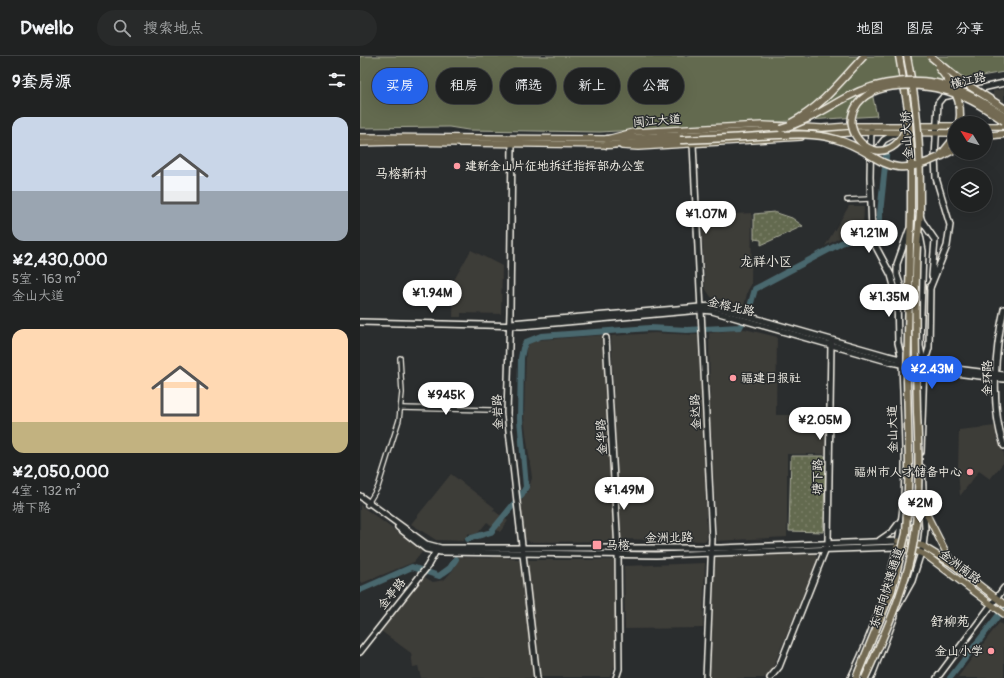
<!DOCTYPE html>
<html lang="zh">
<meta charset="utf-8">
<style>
body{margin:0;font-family:Pangolin,"LXGW WenKai TC",sans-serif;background:#282a2a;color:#f1f3f6;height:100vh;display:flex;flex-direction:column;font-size:15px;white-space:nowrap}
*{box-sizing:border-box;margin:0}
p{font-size:13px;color:#a2a4a5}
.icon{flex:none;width:22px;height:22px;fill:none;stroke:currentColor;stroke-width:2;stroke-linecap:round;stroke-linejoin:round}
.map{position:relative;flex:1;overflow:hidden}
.details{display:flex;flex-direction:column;background:#202222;width:360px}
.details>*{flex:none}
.guide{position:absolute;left:12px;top:12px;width:380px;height:36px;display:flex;gap:8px}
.needle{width:26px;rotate:307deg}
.buttons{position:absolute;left:588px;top:60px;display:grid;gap:8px}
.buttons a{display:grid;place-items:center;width:44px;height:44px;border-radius:50%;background:#202222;box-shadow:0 4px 16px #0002,0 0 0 1px #3d3f40;font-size:20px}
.price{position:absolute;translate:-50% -34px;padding:0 9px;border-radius:14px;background:#fff;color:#222;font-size:13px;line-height:26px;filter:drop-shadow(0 1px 2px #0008)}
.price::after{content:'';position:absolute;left:50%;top:24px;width:12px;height:9px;margin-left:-6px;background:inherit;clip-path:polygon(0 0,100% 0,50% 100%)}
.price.active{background:#2563eb;color:#fff}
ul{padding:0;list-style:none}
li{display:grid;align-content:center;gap:8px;height:212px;padding:0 12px}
li span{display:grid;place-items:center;height:124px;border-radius:12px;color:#555}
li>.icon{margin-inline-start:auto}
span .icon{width:72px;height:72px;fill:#fffc;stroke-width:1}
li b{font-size:17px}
h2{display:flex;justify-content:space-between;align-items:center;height:48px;padding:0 12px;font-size:17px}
.tag{padding:0 14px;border-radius:18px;background:#202222;box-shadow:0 4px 16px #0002,0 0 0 1px #3d3f40;font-size:14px;line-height:36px}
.tag.active{background:#2563eb;color:#fff}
header{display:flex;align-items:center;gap:24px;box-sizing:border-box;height:56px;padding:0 20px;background:#202222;border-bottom:1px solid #3d3f40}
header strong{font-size:19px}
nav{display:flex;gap:22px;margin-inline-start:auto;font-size:14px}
.search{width:280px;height:36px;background:#282a2a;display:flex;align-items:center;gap:10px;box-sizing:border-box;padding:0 14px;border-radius:22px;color:#a2a4a5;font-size:15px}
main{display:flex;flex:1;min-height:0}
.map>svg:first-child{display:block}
.built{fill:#3d3c38}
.grass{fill:url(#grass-dots);stroke:#acae9c}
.park{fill:#646a50;stroke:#acae9c}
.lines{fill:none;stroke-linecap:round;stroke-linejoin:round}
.river{stroke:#4a676e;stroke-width:6}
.street-casing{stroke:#f4f1e8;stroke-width:6}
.secondary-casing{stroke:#f4f1e8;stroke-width:8}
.primary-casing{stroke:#f4f1e8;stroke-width:8}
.highway-casing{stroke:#f4f1e8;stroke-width:9}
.street{stroke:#2a2d2e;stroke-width:3.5}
.secondary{stroke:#2a2d2e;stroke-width:5}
.primary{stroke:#736b52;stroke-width:5.5}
.highway{stroke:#736b52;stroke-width:6}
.secondary-bridge-casing{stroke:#f4f1e8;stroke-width:8;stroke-linecap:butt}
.highway-bridge-casing{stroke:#f4f1e8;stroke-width:9;stroke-linecap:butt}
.secondary-bridge{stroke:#2a2d2e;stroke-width:5}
.highway-bridge{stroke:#736b52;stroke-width:6}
.poi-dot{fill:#ff9aa2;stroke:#2a2d2e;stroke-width:1.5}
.labels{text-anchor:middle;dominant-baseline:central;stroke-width:3;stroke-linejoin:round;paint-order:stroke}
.street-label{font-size:12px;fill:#f4f1e8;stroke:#2a2d2e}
.poi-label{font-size:12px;fill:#f4f1e8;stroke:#2a2d2e;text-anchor:start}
.neighbourhood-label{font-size:13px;fill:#f4f1e8;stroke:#2a2d2e}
</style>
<header>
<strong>Dwello</strong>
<div class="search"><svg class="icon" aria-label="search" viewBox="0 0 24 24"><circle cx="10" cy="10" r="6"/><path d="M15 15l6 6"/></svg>搜索地点</div>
<nav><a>地图</a><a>图层</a><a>分享</a></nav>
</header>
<main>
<section class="details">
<h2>9套房源<svg class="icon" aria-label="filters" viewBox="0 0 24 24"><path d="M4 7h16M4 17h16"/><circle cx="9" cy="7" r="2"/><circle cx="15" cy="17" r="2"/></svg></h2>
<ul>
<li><span style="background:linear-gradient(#c9d6e8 60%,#9aa5b1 0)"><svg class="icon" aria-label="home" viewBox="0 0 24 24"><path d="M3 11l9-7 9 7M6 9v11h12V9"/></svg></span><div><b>¥2,430,000</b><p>5室 · 163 m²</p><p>金山大道</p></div></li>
<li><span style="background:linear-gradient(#ffd9b3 75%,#c2b280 0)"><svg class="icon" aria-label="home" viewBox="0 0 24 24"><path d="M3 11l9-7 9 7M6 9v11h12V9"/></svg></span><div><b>¥2,050,000</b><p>4室 · 132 m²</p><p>塘下路</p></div></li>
</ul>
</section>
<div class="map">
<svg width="644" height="622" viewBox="0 0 644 622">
<defs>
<pattern id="grass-dots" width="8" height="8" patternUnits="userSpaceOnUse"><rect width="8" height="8" fill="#646a50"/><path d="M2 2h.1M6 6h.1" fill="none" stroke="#7b8069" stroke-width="1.8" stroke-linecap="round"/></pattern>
</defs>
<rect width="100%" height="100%" fill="#2a2d2e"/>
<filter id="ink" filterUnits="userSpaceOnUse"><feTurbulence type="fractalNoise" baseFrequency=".025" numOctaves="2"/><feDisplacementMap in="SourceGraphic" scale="8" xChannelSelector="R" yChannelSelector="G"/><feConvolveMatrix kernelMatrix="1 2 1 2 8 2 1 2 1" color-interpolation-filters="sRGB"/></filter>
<g filter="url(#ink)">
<g class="built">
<path d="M644,33V48L633,40V35Z"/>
<path d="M489,150H504L503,169L465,190Z"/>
<path d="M392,157L391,229L388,234L384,250L351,241L345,232L341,160Z"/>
<path d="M111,194L142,210L141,258L101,257V261H93L94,224Z"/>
<path d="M385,273L417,281L416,359H464L466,398H427V481L357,485L350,358L349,277Z"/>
<path d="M294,277L338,279L344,398L347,483L346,485L260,483L251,280Z"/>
<path d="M245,279L254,485L170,486L164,482L161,443L168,435L172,422L164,362L166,293L169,288L178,284Z"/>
<path d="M636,370L637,383L644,397V406L630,423L619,415L600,440L598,414L599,374Z"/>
<path d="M91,418L135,452L133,454L148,465L140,476L127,466L118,477L112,479L109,477L103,485L76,484L51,468Z"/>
<path d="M0,449L63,495L54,506L2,527L0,525Z"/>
<path d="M454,496L458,504L411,616L404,622H350L355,501Z"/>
<path d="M140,500L159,504L163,513L173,622H61L58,610L53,611L51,597L21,575L63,520L73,526L84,524L93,514L99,501L130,502Z"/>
<path d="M166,504H254L257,607L249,621H181Z"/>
<path d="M345,507L343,572L265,573L264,510Z"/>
<path d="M639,567L644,569V622H597Z"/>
</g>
<g class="grass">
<path d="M414,156L432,162L443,170L401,189V184L394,183V158Z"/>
<path d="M431,400H466L463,476L429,475Z"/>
</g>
<path class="park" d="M0,0H644V16L587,26L561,25L512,37L517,60L240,76L108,74L89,71L0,72Z"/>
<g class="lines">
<g class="river">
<path d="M108,483L131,476L162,438L166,431L160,363L161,302L163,292L166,286L181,280L290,272L327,274L380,271L389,254L395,233L519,167L527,91"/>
<path d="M0,534L52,511L79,520L90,512L96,503"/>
<path d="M590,622L644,552"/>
</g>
<g class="street-casing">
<g id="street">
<path d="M487,144L510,143"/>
<path d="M41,352L131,354"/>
<path d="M7,449L18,431L39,364L42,337L40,302"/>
</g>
</g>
<g class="secondary-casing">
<g id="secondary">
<path d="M511,70L510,121L512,177L515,189L531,219L537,241"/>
<path d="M152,88L150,256L147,357L177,622"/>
<path d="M333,88L352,483L346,622"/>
<path d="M514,97L524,84L537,77"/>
<path d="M560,159L562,165L575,184L572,220"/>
<path d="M560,179L563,195L560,290L564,309L561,396"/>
<path d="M570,232L587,190L590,169L576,122L575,101L578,47L583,41L644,27"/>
<path d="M537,239L538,287L542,304"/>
<path d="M547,250L537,219V208L549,174"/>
<path d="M644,253C635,294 630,350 644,390"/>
<path d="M0,266L161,270L341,254L352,255L527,305L563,313L644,323"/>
<path d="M151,267L352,250L528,300L564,309L644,319"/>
<path d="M246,282L258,494L259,613L256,622"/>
<path d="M564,308L569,292L570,230"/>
<path d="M0,440L66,488L81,492H361L538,485"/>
<path d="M38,471L66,493L81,496L296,499L537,491"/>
<path d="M520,484L533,475L542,463L548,466L552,465L556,458"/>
<path d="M468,487L471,287"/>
<path d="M67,511L77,493"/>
<path d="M537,552L552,525L563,490L565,474L562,412"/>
<path d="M0,596L60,520"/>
<path d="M410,622L419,611L466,492"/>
<path d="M491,622C514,573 534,521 541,467C549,414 543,357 542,304L547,293"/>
<path d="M511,622L535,560"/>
<path d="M577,622L644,532"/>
</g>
</g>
<g class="primary-casing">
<g id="primary">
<path d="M625,70H644"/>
<path d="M464,79L499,76L595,77"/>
<path d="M0,81L247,83L274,76L403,69L462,72L490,70H595"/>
<path d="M0,87L37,86L252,89"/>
<path d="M262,90L278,91L441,81"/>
<path d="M563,451L592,508"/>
<path d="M538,485L563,490L569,494L592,508L644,548"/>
<path d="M537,491L561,497L567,500L644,558"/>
</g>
</g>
<g class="highway-casing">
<g id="highway">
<path d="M539,0L548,53"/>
<path d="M547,0L551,22"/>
<path d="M625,80L644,78"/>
<path d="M247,83L403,75L421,73"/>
<path d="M247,89L320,84"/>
<path d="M582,100L595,93"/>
<path d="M579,101L595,81"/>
<path d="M550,189L551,157"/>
<path d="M557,190L560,157"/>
</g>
</g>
<use href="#street" class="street"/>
<use href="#secondary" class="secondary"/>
<use href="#primary" class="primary"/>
<use href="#highway" class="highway"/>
<g class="secondary-bridge-casing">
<path id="secondary-bridge" d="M60,520L67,511"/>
</g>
<g class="highway-bridge-casing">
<g id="highway-bridge">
<path d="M570,0L597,22L644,52"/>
<path d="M578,11C591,27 604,45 599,67"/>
<path d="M552,27C560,71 560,113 560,157"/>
<path d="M548,53C547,67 546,80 535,89C512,108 481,76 495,52C510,23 567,27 593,37C612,43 628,54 644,65"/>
<path d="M431,67C461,51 481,25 504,0"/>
<path d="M549,67L551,96V157"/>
<path d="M421,73C448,65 463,54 487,41C518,24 562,19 596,33C613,40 628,49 644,59"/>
<path d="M320,84C346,83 373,82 399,80C425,79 450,76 475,83C521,95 524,128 579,101"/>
<path d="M496,622L532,534L546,477L549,410L547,325L550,189"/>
<path d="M505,622C525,578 549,525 555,477C560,437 559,396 557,356C556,300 554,245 557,190"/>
</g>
</g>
<use href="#secondary-bridge" class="secondary-bridge"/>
<use href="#highway-bridge" class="highway-bridge"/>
</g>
</g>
<g class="poi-dot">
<circle cx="97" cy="110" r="4"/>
<circle cx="373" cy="322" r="4"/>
<circle cx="610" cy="416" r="4"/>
<rect x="232" y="484" width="10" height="10" rx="2"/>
<circle cx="631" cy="595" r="4"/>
</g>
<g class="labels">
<g class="street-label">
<text transform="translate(608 25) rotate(-13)">横江路</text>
<text transform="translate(297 65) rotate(-4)">闽江大道</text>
<text transform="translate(547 79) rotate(-94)">金山大桥</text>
<text transform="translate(371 251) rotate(13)">金榕北路</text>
<text transform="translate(627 322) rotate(-90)">金环路</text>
<text transform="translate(138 356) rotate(-92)">金岩路</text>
<text transform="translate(336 356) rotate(-93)">金达路</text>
<text transform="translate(533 373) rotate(-91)">金山大道</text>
<text transform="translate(242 381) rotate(-93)">金华路</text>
<text transform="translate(458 421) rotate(-89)">塘下路</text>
<text transform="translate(309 482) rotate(-1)">金洲北路</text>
<text transform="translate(600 511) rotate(37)">金洲南路</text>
<text transform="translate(527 532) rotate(-72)">东西向快速通道</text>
<text transform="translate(32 538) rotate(-51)">金亭路</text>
</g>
<g class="poi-label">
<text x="105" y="110">建新金山片征地拆迁指挥部办公室</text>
<text x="381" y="322">福建日报社</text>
<text x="602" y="416" text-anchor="end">福州市人才储备中心</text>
<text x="246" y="489">马榕</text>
<text x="623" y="595" text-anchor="end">金山小学</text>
</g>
<g class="neighbourhood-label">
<text x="41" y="118">马榕新村</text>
<text x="406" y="206">龙祥小区</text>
<text x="590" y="566">舒柳苑</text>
</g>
</g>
</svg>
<div class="buttons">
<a><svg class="needle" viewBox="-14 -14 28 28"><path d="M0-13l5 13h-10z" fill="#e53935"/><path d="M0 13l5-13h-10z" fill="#a2a4a5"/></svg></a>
<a><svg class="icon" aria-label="layers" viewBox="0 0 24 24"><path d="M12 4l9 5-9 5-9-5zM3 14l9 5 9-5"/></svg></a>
</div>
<b class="price" style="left:346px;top:179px">¥1.07M</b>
<b class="price" style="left:509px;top:198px">¥1.21M</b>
<b class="price" style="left:72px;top:258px">¥1.94M</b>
<b class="price" style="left:529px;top:262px">¥1.35M</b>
<b class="price active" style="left:572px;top:334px">¥2.43M</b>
<b class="price" style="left:86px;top:360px">¥945K</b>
<b class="price" style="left:460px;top:385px">¥2.05M</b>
<b class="price" style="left:264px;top:455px">¥1.49M</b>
<b class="price" style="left:560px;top:468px">¥2M</b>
<div class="guide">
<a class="tag active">买房</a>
<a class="tag">租房</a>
<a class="tag">筛选</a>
<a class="tag">新上</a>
<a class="tag">公寓</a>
</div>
</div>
</main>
